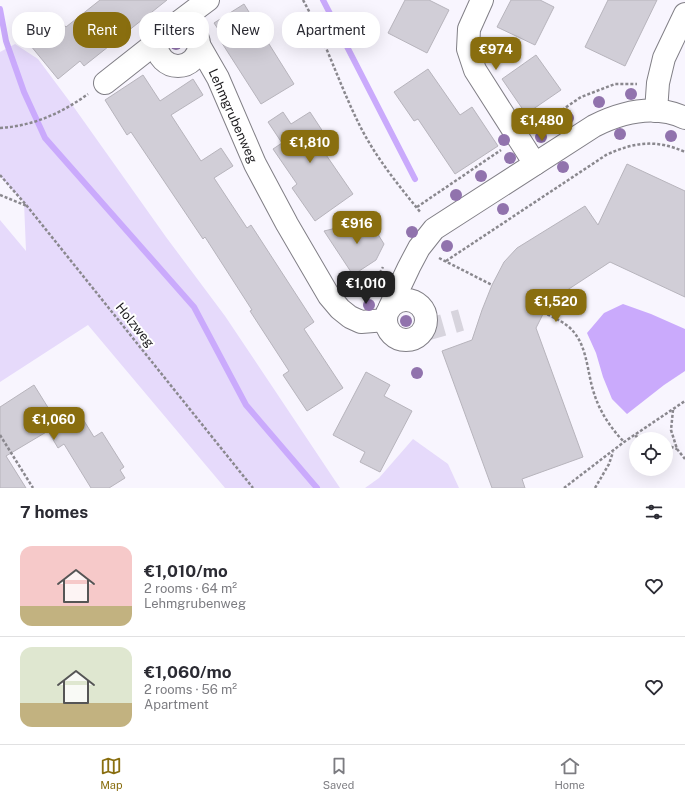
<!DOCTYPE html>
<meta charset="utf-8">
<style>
body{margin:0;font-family:"Public Sans",sans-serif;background:#f2f2f3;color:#2b2b33;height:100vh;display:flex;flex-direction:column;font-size:15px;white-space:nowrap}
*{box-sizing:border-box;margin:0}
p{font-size:13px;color:#7c7c81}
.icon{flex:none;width:22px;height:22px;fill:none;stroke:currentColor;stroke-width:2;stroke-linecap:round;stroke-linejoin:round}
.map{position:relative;height:488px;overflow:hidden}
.drawer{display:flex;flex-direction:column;background:#fff;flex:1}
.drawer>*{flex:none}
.top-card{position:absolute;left:12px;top:12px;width:400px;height:36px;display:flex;gap:8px}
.fabs{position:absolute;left:629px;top:432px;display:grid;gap:8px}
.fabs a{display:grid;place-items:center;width:44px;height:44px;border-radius:50%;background:#fff;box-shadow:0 4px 16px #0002;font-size:20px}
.price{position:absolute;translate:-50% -34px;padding:0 9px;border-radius:8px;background:#896e0f;color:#fff;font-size:13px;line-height:26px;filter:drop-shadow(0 1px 2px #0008)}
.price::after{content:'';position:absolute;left:50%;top:24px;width:12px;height:9px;margin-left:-6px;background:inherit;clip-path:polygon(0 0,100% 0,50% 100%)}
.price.on{background:#222;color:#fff}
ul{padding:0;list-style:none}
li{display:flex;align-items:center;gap:12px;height:100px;padding:0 20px}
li+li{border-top:1px solid #e1e1e2}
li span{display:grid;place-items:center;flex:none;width:112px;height:80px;border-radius:12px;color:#555}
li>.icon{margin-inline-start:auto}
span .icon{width:48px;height:48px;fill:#fffc;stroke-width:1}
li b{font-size:17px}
h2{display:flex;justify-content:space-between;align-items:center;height:48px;padding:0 20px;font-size:17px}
.chip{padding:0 14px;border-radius:16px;background:#fff;box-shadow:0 4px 16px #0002;font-size:14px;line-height:36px}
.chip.on{background:#896e0f;color:#fff}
.tabs{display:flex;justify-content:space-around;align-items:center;height:56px;border-top:1px solid #e1e1e2;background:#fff;font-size:11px;color:#7c7c81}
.tabs a{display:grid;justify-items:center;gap:2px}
.tabs .on{color:#896e0f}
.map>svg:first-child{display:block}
.green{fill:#e6dafb}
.water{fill:#caaafc}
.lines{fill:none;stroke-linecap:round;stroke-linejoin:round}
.stream{stroke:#caaafc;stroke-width:6}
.building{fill:#d1ced7;stroke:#b7b4bc}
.minor-tunnel{stroke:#d7d4dd;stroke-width:22;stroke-dasharray:22 11;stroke-linecap:butt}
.minor-casing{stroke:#817f86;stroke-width:24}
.path{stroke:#8a888e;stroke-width:2.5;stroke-dasharray:3 2;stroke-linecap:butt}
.minor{stroke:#fff;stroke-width:22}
.tree{fill:#9173ad}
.labels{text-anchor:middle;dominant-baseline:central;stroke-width:4;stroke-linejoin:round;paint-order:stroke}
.street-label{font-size:13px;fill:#1d1c1f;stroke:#fff}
</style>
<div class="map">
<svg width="685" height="488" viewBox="0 0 685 488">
<rect width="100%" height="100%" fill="#f8f5fe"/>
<g class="green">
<path d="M15,44L38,59L73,106L166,237L225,316L340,488H225L88,325L0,382V220L26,251L24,202L0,176V52Z"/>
<path d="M413,439L448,464L459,488H365L379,478Z"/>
</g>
<path class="water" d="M623,304L651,314L685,329V371L664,385L627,414L612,399L603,377L596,353L587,333L604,313Z"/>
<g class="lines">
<g class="stream">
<path d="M323,0L415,179"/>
<path d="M0,9L6,41L24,92L45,138L194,307L246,405L317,488"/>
</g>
</g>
<g class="building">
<path d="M100,0H167L84,66L80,61L58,79L26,40L56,16L66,27Z"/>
<path d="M405,0H429L449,10L427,53L388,33Z"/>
<path d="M511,0H540L554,7L535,45L497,27Z"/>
<path d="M608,0H657L625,66L585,47Z"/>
<path d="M244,4L294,84L261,104L220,40L224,38L214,23Z"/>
<path d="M536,55L561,90L526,114L502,79Z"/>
<path d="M428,69L460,115L472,107L498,146L455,174L418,119L414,121L394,92Z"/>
<path d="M143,75L160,101L193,79L203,95L171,115L201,161L221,148L233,166L214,178L247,228L251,225L314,322L304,329L343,388L307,411L283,375L289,371L250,311L252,310L205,237L203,239L131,132L127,135L105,100Z"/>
<path d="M283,112L291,124L310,112L331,144L322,149L353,194L315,221L292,188L297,184L273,149L282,143L268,122Z"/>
<path d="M627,164L685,191V297L610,262L549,302L536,328L583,457L522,479L525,488H492L442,351L472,340L482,310L492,285L504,262L517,248L585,206L598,225Z"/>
<path d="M369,220L384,244L376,260L353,275L324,231Z"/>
<path d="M366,372L390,385L384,396L412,411L380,472L360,462L365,452L333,435Z"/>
<path d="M34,385L57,422L66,417L70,423L81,416L94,437L102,432L124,467L120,470L125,478L109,488H91L64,444L58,448L48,431L6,456L26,488H0V407Z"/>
</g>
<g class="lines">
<path class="minor-tunnel" d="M422,331L461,320"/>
<g class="minor-casing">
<g id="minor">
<path d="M482,0L469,29L468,49L475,70L535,164"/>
<circle cx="178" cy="45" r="21"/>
<path d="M176,24L208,0"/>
<path d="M199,45L218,78L255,164L287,224L329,296L340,309L350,317L361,322L386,320"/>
<path d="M105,83L157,42"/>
<path d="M656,111L658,83L664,58L685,14"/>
<circle cx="406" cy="320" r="20"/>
<path d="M390,307L409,267L419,248L434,229L594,126C622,112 655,104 685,118"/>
</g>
</g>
<g class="path">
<path d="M303,0C326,41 340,87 361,128C377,159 399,186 421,213"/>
<path d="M537,127L581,97L615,84H637"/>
<path d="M0,128C33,126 62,113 88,94"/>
<path d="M0,175L27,206L253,488"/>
<path d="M0,195L27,206"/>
<path d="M417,207L501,150"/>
<path d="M439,258L492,285"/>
<path d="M446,261L606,155C634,142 656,139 685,152"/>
<path d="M365,299L383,267"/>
<path d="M543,312C552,317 565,322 572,330C587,346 587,370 593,390C599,411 610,427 624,442"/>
<path d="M673,410L671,430L677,449L685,459"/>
<path d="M0,435L33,488"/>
<path d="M635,436L645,439"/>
<path d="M666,445L677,449"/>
<path d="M564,488L624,442L685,401"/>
<path d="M595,488L609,464L613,452"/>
</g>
<use href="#minor" class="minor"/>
</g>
<g class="tree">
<circle cx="176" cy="44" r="6"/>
<circle cx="631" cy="94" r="6"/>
<circle cx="599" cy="102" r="6"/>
<circle cx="568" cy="118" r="6"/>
<circle cx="620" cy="134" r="6"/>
<circle cx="671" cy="136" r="6"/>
<circle cx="541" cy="137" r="6"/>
<circle cx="504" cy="140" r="6"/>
<circle cx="510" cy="158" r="6"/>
<circle cx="563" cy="167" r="6"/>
<circle cx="481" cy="176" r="6"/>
<circle cx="456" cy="195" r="6"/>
<circle cx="503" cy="209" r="6"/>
<circle cx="412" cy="232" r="6"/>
<circle cx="447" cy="246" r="6"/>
<circle cx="369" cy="305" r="6"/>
<circle cx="406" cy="321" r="6"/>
<circle cx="417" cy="373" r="6"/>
</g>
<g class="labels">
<g class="street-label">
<text transform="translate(233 116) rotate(66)">Lehmgrubenweg</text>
<text transform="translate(135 325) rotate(51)">Holzweg</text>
</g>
</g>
</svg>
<div class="fabs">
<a><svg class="icon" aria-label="locate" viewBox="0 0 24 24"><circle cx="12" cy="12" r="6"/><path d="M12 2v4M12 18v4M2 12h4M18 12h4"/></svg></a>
</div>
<b class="price" style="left:496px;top:71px">€974</b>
<b class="price" style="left:542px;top:142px">€1,480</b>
<b class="price" style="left:310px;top:164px">€1,810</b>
<b class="price" style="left:357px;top:245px">€916</b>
<b class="price on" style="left:366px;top:305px">€1,010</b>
<b class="price" style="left:556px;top:323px">€1,520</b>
<b class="price" style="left:54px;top:441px">€1,060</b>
<div class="top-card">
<a class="chip">Buy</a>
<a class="chip on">Rent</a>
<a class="chip">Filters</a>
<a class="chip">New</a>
<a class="chip">Apartment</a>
</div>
</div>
<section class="drawer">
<h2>7 homes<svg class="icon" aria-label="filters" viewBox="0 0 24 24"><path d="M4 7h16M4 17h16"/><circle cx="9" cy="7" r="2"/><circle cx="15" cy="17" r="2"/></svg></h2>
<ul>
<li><span style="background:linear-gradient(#f6c9c9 75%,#c2b280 0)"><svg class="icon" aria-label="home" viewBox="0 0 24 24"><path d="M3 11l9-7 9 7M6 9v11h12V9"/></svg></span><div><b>€1,010/mo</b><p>2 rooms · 64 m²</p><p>Lehmgrubenweg</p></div><svg class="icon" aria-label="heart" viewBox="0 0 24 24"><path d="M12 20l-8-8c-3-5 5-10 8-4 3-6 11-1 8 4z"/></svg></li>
<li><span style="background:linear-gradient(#dfe7d0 70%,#c2b280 0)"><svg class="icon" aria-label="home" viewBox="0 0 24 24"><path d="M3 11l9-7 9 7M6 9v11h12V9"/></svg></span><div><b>€1,060/mo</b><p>2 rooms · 56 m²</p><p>Apartment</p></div><svg class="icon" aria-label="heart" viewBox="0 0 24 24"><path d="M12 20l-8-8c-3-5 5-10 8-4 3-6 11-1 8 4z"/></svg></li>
</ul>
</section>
<nav class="tabs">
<a class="on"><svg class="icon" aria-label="map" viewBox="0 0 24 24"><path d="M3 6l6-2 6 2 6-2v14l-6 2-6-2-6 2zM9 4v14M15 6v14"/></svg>Map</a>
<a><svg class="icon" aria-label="saved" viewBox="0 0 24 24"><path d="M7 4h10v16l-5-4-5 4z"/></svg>Saved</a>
<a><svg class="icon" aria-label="home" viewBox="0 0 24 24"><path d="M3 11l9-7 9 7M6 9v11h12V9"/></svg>Home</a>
</nav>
